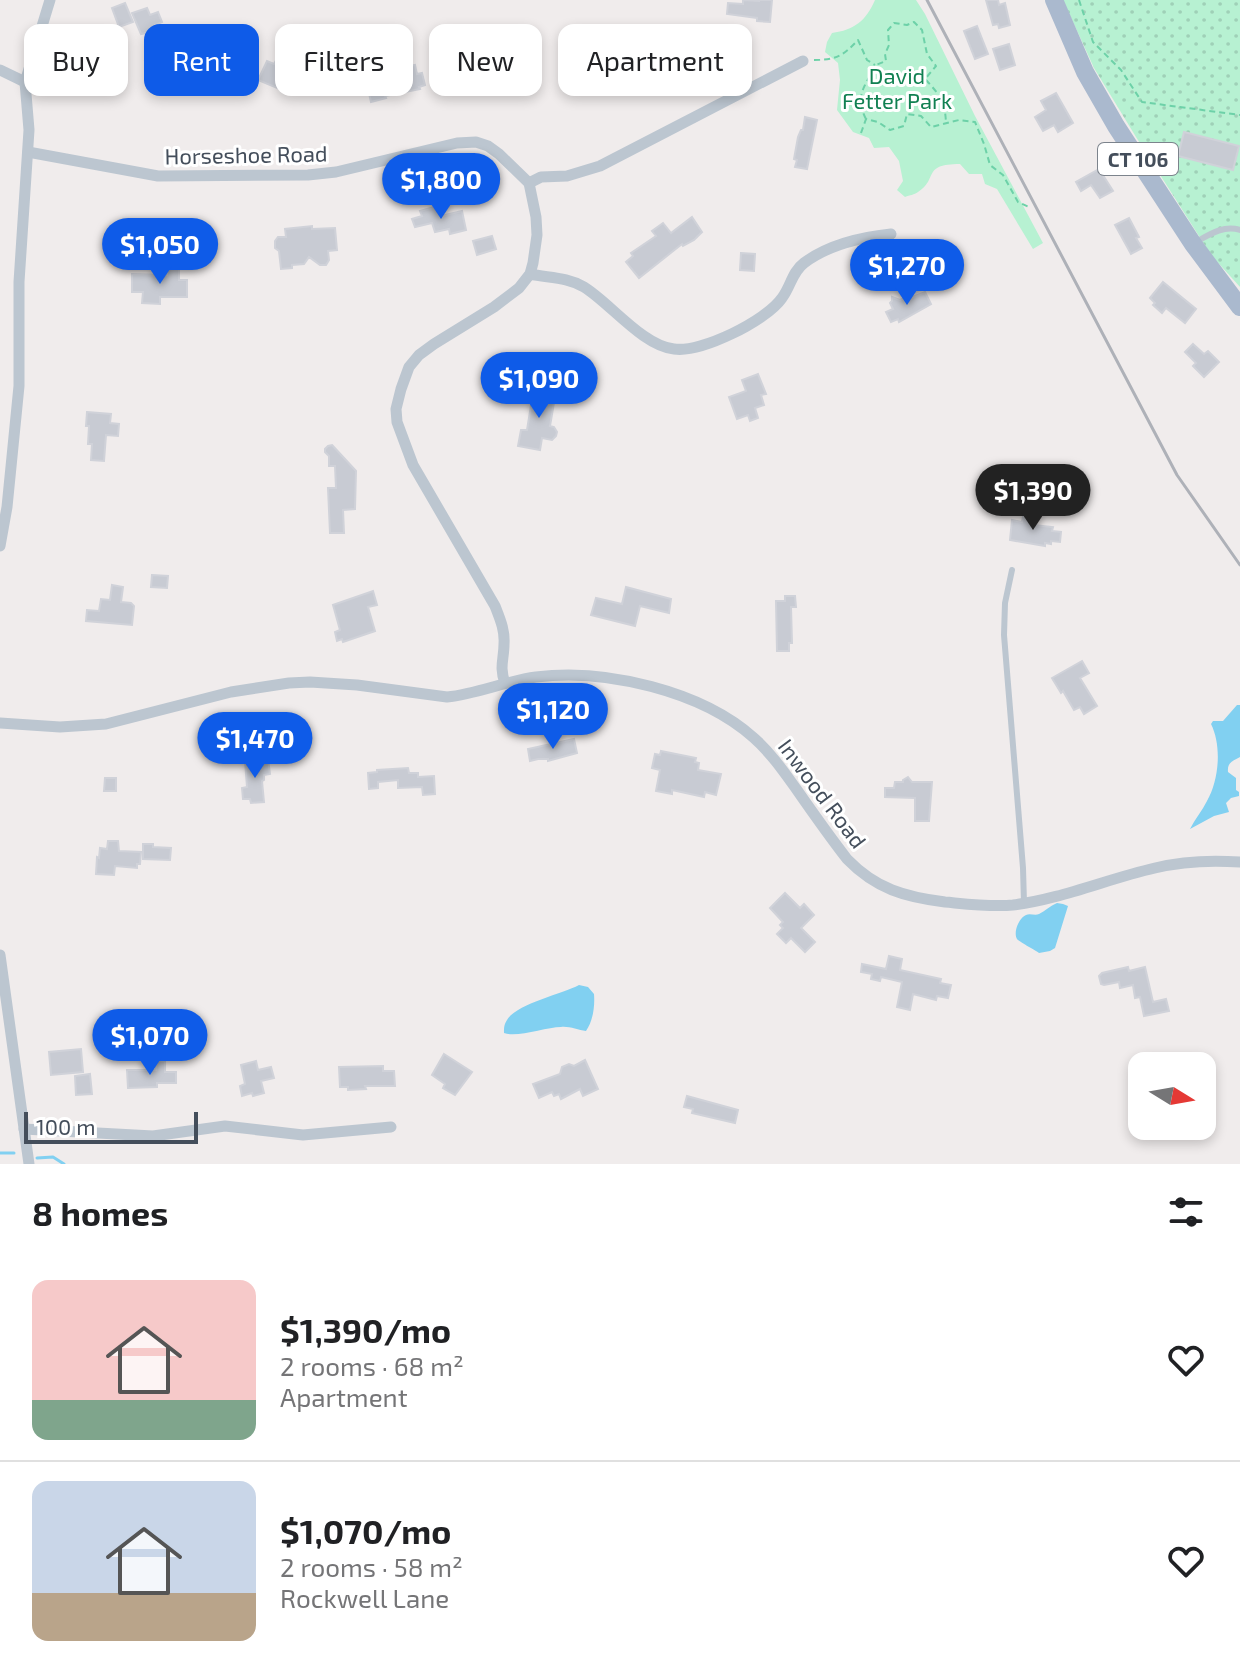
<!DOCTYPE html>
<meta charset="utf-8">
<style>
body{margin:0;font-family:"Exo 2",sans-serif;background:#f6f6f6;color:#202124;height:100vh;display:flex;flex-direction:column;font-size:30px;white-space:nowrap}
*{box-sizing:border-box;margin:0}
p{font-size:26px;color:#757577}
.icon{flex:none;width:44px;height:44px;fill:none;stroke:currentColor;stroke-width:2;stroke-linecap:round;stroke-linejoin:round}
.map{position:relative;height:1164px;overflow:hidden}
.panel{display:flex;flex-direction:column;background:#fff;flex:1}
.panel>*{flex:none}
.hud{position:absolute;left:24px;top:24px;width:800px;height:72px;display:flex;gap:16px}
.needle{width:52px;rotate:101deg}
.fabs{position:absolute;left:1128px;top:1052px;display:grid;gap:16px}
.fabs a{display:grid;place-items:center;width:88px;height:88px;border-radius:16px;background:#fff;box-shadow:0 4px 12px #0003;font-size:40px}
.scale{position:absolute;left:24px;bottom:20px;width:174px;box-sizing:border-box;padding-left:8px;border:4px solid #444e5b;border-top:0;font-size:22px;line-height:28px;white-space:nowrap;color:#444e5b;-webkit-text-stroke:6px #fff;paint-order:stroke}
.price{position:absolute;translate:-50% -68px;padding:0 18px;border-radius:28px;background:#0e5be8;color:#fff;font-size:26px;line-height:52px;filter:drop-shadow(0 2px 4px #0008)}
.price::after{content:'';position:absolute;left:50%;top:48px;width:24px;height:18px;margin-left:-12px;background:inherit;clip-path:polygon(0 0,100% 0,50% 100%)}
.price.on{background:#222;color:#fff}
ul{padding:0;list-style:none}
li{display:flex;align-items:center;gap:24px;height:200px;padding:0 32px}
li+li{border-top:2px solid #e0e0e0}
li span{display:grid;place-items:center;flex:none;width:224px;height:160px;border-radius:16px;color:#555}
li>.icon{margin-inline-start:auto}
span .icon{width:96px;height:96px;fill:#fffc;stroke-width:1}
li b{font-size:34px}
h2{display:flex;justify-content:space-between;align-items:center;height:96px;padding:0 32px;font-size:34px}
.pill{padding:0 28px;border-radius:16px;background:#fff;box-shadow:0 4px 12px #0003;font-size:28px;line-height:72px}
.pill.on{background:#0e5be8;color:#fff}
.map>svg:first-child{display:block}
.grass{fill:url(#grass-dots)}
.park{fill:#b7f1d2}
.water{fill:#81d0f1}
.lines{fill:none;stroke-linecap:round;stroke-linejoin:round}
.stream{stroke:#81d0f1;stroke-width:3}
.building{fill:#c8cbd3;stroke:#d0d2d9;stroke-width:2}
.path{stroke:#6dd1a8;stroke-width:2;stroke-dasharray:6 4;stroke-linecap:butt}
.lane{stroke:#bcc6d0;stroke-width:6}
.street{stroke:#bcc6d0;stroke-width:11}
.primary{stroke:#aab9ce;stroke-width:18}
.rail{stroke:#aeb1b8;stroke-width:3}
.labels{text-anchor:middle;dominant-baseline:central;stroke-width:6;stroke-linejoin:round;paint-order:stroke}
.shield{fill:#fff;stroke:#7c838c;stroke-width:2}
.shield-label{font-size:20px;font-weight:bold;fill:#444e5b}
.park-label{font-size:22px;fill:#118052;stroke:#fff}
.street-label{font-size:22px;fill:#444e5b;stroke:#fff}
</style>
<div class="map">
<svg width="1240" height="1164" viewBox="0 0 1240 1164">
<defs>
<pattern id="grass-dots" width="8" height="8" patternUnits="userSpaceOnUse" patternTransform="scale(2)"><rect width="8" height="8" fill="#b7f1d2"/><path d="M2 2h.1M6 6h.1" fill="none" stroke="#9fd0b7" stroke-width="1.8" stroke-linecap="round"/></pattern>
</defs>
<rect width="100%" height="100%" fill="#f0ecec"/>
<path class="grass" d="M1063,0H1240V287L1211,255L1136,137L1094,68Z"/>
<path class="park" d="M875,0H916L925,14L975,116L1043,243L1033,249L997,189L985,184L982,174H969L960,164C921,164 939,179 918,192C914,195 910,195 905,197L897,190L903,181L899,161L889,147L874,148L869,138L853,132L837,110L840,80L838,63L825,52L827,42L832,33C854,30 866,21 875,0Z"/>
<g class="water">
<path d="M1237,705H1240V757C1233,761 1227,762 1228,772L1236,778V790L1239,792V796L1231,798L1226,803L1229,812L1214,816L1190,829C1195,819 1202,811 1207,801C1219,780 1222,746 1211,724L1213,721H1223Z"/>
<path d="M1057,903L1063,904L1068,906L1055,948L1050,951L1039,953C1035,950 1018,941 1017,939C1013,932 1019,918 1026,915C1030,913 1035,916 1039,914C1045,911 1050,906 1057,903Z"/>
<path d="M579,985L588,987L594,994C595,1006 593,1021 586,1031C578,1030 569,1026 561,1027C546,1027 517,1038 504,1033C504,1027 504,1025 507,1020C516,1004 562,994 579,985Z"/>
</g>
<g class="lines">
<g class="stream">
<path d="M0,1153H14"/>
<path d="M37,1158L53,1157L64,1164"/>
</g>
</g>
<g class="building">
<path d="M743,0L759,1V0H772L770,22L757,21V18L727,14L728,3L743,4Z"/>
<path d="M986,0H998L999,5L1005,3L1010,25L999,28L998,24L993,25Z"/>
<path d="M125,3L133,22L119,27L112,8Z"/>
<path d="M147,8L150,15L158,12L162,22L155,25L163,46L166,47L164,52L177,56L174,65L162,62L161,64L145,60L150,44L146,33L141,34L132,13Z"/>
<path d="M977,26L988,54L975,59L964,31Z"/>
<path d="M471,31L491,41L483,56L463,46Z"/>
<path d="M1009,44L1015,65L1000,70L993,49Z"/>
<path d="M580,45L589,51L593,50L621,69L614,81L589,69L586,74L579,69L584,58L575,53Z"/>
<path d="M283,48L302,57L297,69L294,67L291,70L282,90L258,80L267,61L274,64Z"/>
<path d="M378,60L379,64L387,70L415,65L417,74L422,73L425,85L419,87L420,89L385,96L386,98L371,102L362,63Z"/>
<path d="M627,66L637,73L631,83L621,76Z"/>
<path d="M1056,93L1073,123L1058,132L1054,125L1043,131L1035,117L1046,110L1041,101Z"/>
<path d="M805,117L817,120L807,169L795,167L797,160L794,159L798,137L801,130H803Z"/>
<path d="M1184,132L1239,146L1233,170L1178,156Z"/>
<path d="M1099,169L1113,191L1100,198L1091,185L1081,191L1076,182Z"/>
<path d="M438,206L441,216L462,211L466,230L450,234L449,229L435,232L432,223L415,227L412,219L422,216L420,211Z"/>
<path d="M692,217L702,232L694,240L683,246L682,244L639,278L626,262L633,256L631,253L656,236L652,231L663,223L671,233Z"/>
<path d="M1129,218L1139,237L1136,238L1142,248L1131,254L1115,225Z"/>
<path d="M312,226V229L335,228L337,250L328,251L329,260L326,265H320L309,257L304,264L292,265V268L281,269L279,251L275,248V241L278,237H286L285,229Z"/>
<path d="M492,236L496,249L477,255L473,241Z"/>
<path d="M741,253L755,254L754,271L740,270Z"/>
<path d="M167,268L179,269V280H187V297H160V304L142,303L143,292H132V274L167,275Z"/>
<path d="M1163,282L1196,309L1185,323L1166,308L1162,313L1153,305L1155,303L1150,298Z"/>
<path d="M925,292L931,304L899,322L898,319L891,322L886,312L893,309L890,303L892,301V297L900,300L904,298L905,300Z"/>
<path d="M1193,344L1204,354L1208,351L1219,362L1204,377L1193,366L1196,363L1185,352Z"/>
<path d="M758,374L766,394L761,395L764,405L755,408L758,418L750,421L748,415L737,419L729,397L746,391L742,380Z"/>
<path d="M539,385L550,386L549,394L554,395L555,397L550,426L554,427L557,432L556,436L552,440L542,438L540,450L518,446L521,430H527L533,393L537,394Z"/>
<path d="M87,412L111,414L110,423L119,424L118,436L106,435L104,461L91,460L92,444H88L89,426H86Z"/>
<path d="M332,445L356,471L355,509L343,510L344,533H330L328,488H336L335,466H329V456L325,452V449L328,446Z"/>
<path d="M1024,511L1036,513L1034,525L1053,527L1052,531L1061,532L1060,542L1051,541V544L1045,543V546L1010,540L1012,520L1022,522Z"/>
<path d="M152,575L168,576L167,588L151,587Z"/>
<path d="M112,585L123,587L121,602L131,603L134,606L132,625L86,621L87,610L99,611L101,599L110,600Z"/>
<path d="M626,587L671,599L669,613L640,606L635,626L591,615L596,598L622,604Z"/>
<path d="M373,591L377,605L368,607L375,631L343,642L342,639L337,641L335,632L340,630L333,605Z"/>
<path d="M785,596H795L796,607H791L792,643H789V651H777L776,601H785Z"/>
<path d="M1082,661L1089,673L1080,678L1097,706L1084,714L1080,707L1074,710L1063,691L1061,693L1052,678Z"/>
<path d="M574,739L577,753L548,761V759H538L530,761L528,749Z"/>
<path d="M661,751L696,758L695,762L699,763L698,770L721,774L716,795L705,792L704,797L672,790V794L656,791L660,770L652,768L655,754L660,755Z"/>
<path d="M268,759L270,774L264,775V780L262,781L264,802L251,803L250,799H243L242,788L247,787L245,761Z"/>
<path d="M408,768L409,773H418V777L434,776L435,794L423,795L422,787L398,788V780L378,782V788L369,789L368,773L377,772V770Z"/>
<path d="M908,777L912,782H932L929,821H915V798L885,797V788H894L895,782H903V780Z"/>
<path d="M105,778H116V791H104Z"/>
<path d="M108,841H118L119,851L141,852L140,864H137V868L115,866L114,875L96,874L97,857L99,858L100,848L107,849Z"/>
<path d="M143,844H153V847L171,848L170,860L143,859Z"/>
<path d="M785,893L800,908L804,904L814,915L801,928L815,942L805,952L791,938L786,943L777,934L783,928L780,925L783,922L770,908Z"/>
<path d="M889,956L902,959L900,970L941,979L940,983L951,985L948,998L937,996L936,1000L913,994L910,1010L897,1007L902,982L881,977L880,981L871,979L872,974L861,972L862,964L886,969Z"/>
<path d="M1128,967L1129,971L1145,967L1153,1002L1166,999L1169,1011L1144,1016L1140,997L1135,998L1133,985L1120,988L1119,982L1104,985L1101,984L1099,976L1102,973Z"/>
<path d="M81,1049L83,1072L51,1075L49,1052Z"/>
<path d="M444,1054L472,1072L455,1095L443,1088L445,1084L432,1075Z"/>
<path d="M585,1060L598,1089L583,1096L580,1089L561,1099L559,1094L554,1096L552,1092L539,1098L533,1084L560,1074L562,1067L569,1064L574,1066Z"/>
<path d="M156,1061H165V1072H176V1083H157V1087L128,1088L127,1070H156Z"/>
<path d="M256,1061L258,1070L271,1067L274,1078L261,1081L264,1093L253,1096L252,1093L242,1096L240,1086L245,1084L241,1065Z"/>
<path d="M383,1066V1071H394L395,1086H365L366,1089L348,1090V1087H340L339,1067Z"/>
<path d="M90,1074L92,1094L76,1095L75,1076Z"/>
<path d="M687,1096L738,1110L735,1123L692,1113L693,1109L684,1107Z"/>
</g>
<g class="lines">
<g class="path">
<path d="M1079,0L1093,42L1121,70L1142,102L1240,115"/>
<path d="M814,60C836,60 843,56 858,40L867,60L875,65"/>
<path d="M866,119C854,96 865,86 876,65L886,61L885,54L889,45L888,30L894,23L907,25L914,22L922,30L927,54L936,66L925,79C940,95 945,101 946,123"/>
<path d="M861,133L866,119L878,122L890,130L904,126L907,114L921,116L931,127L959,120L975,122L984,144L990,165L1003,175L1018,202L1031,208"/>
</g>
<g class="lane">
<path d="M1196,242C1210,234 1224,225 1240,230"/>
<path d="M1012,570L1005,603L1004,635L1023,868L1024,903"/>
</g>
<g class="street">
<path d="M0,70L25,82"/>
<path d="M28,152L158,176L308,175L336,172L457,143L476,142L488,146L499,154L529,183L536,217L537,235L533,263L530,274L519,288L494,307L434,344L419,355L409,367L401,389L396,409L397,422L413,465L495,606C500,619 505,630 504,644C504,659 499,667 505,683"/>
<path d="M529,183L541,177L567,176L600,166L803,61"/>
<path d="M530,274C549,278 567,277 584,287C610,303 643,346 674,349C701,353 766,321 782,298C791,286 792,272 804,263C828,245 862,237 891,234"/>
<path d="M0,546L7,507L19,386V282L29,130L25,82L50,0"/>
<path d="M0,723L60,727L106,724L231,692L289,683L310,682L357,685L447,697C477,694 506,681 536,677C605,668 702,691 754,738C771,753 784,772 797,790C813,813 830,837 847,859C876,889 905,897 945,902C967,904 991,907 1013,905C1061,899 1107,879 1155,868C1183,861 1211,860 1240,862"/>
<path d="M0,955L29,1164"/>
<path d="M24,1129L153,1136L225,1126L303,1135L391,1127"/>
</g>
<path class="primary" d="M1054,0L1085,72L1116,126L1193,244L1240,307"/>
<path class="rail" d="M927,0L1177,475L1240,565"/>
</g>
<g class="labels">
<rect class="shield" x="1098" y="143" width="80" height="32" rx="6"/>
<g class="shield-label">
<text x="1138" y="159">CT 106</text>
</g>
<g class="park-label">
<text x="897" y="75">David<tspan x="897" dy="25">Fetter Park</tspan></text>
</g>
<g class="street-label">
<text transform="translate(246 154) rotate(-1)">Horseshoe Road</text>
<text transform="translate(823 793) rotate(53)">Inwood Road</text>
</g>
</g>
</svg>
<div class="fabs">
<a><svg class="needle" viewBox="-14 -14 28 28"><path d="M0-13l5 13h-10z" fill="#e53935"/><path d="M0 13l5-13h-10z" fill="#757577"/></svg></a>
</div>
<div class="scale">100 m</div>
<b class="price" style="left:441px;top:221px">$1,800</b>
<b class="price" style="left:160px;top:286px">$1,050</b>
<b class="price" style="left:907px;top:307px">$1,270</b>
<b class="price" style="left:539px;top:420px">$1,090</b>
<b class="price on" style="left:1033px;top:532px">$1,390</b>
<b class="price" style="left:553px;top:751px">$1,120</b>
<b class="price" style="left:255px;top:780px">$1,470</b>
<b class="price" style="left:150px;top:1077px">$1,070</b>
<div class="hud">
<a class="pill">Buy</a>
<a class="pill on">Rent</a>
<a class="pill">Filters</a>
<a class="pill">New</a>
<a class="pill">Apartment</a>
</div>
</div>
<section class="panel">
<h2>8 homes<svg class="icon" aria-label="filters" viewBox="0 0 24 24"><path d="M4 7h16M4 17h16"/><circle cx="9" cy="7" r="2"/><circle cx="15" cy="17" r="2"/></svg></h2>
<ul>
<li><span style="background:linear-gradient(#f6c9c9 75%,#7fa58c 0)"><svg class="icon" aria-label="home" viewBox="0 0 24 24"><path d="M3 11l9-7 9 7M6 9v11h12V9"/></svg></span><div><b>$1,390/mo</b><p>2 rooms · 68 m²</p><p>Apartment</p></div><svg class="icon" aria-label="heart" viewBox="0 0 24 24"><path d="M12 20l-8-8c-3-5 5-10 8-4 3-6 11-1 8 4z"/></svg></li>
<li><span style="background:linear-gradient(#c9d6e8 70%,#b9a48a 0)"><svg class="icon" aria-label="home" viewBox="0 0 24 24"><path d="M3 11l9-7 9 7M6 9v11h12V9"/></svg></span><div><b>$1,070/mo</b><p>2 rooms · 58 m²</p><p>Rockwell Lane</p></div><svg class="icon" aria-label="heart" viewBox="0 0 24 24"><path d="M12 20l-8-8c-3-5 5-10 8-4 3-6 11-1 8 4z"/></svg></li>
</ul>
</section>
